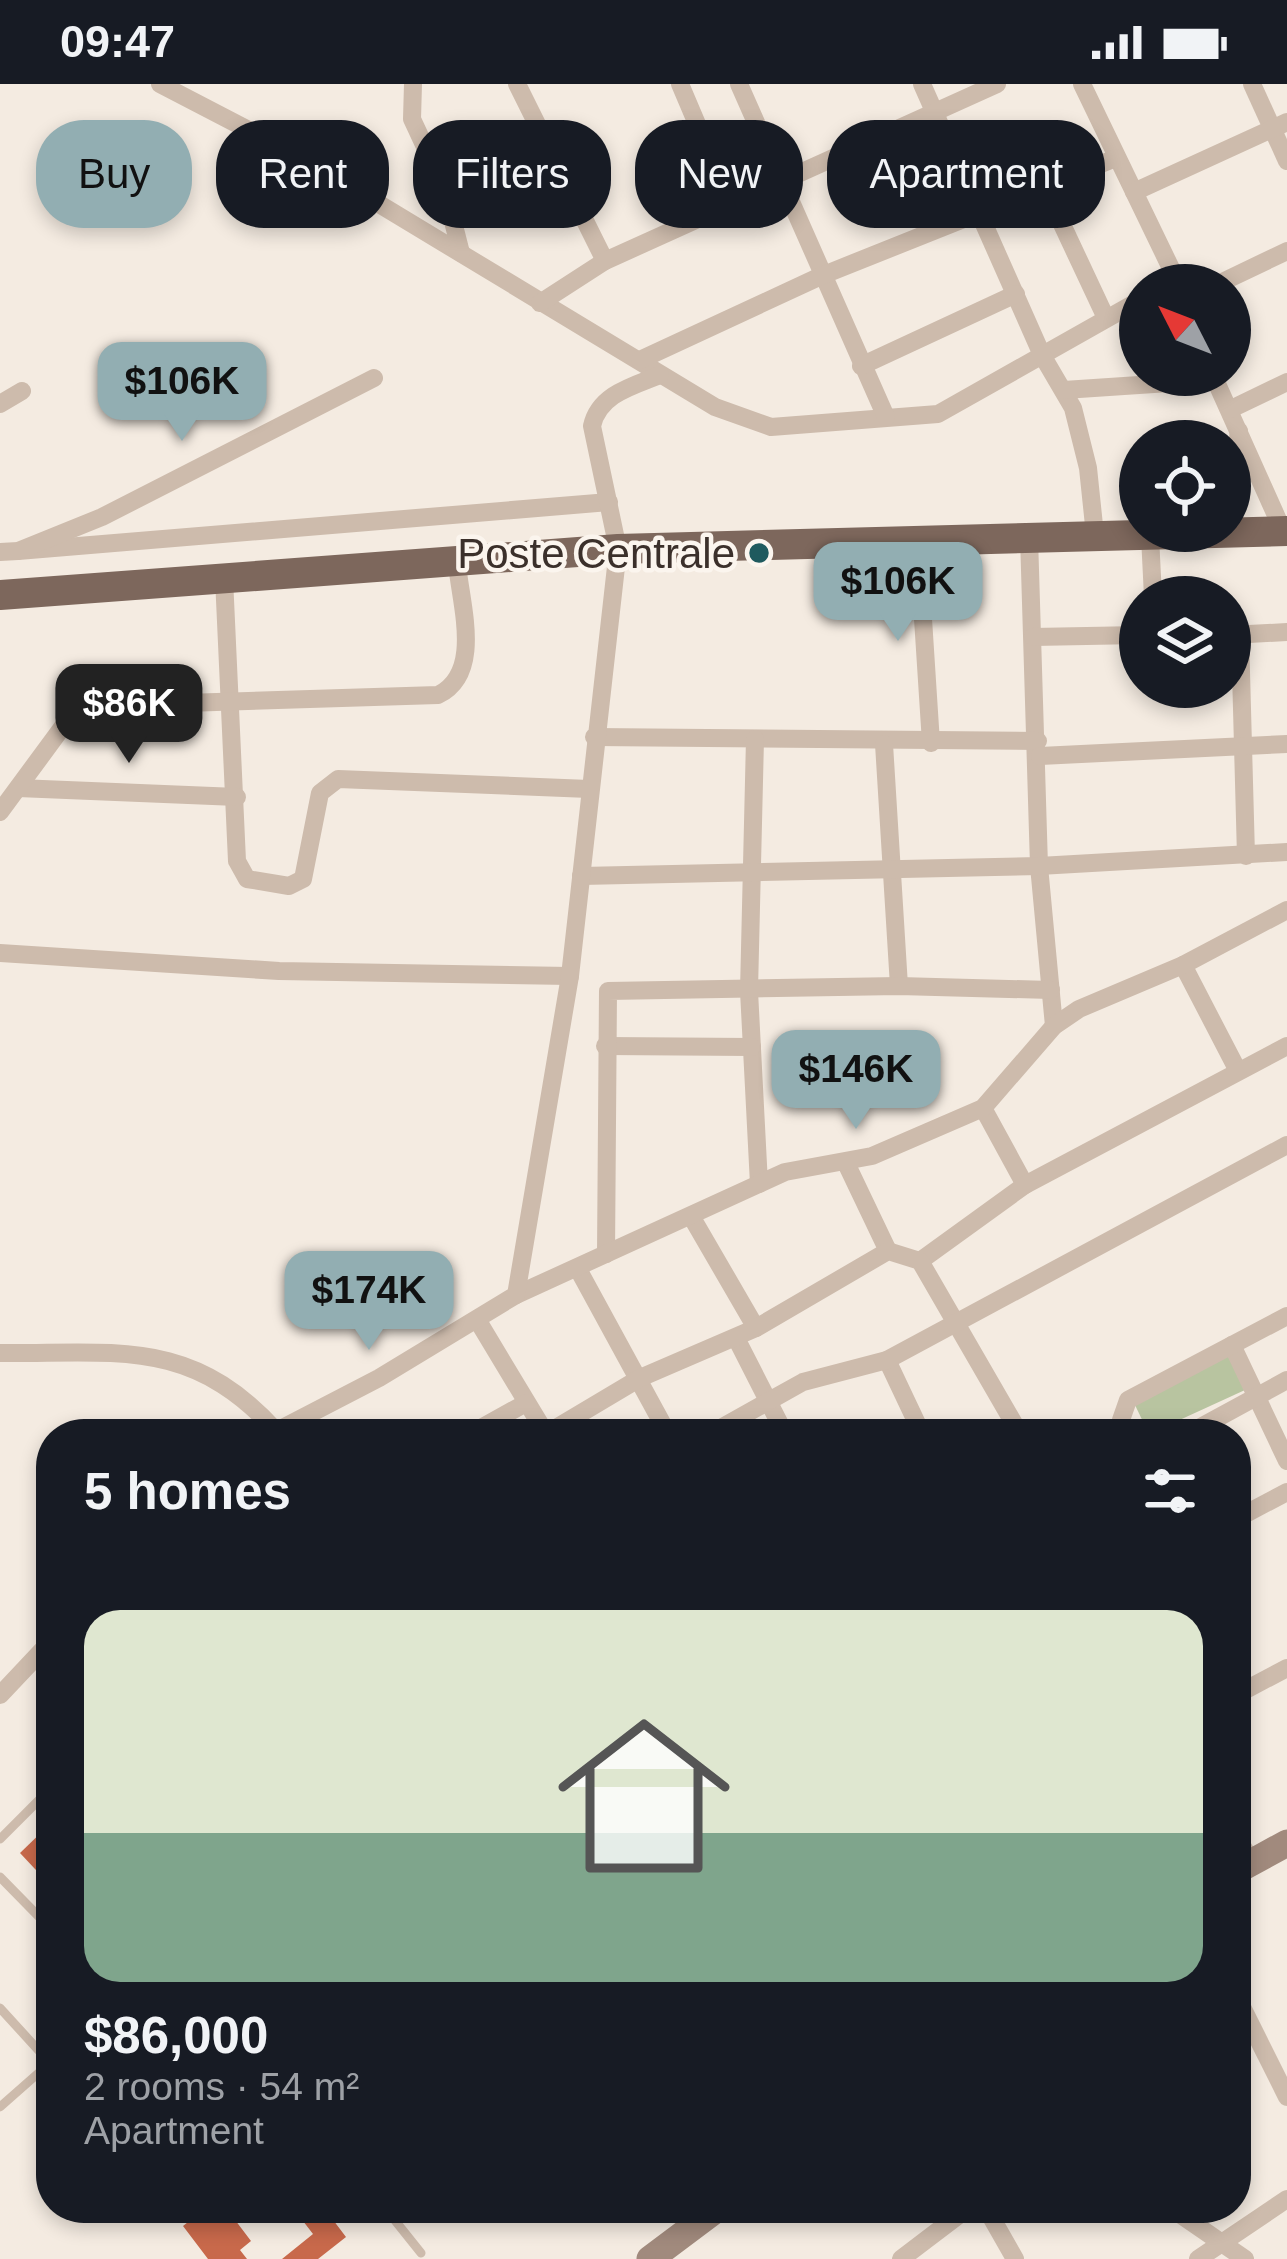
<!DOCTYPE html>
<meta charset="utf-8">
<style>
body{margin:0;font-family:Arial,sans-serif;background:#242831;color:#f1f3f6;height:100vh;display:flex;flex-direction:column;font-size:45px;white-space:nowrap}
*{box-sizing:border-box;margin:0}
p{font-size:39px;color:#9ea1a6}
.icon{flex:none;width:66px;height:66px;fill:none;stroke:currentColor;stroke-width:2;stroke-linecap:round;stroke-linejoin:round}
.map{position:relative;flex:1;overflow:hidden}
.panel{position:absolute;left:36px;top:1335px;width:1215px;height:804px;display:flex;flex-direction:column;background:#171b24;border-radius:48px;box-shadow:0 6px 18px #0003}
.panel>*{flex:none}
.guide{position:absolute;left:36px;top:36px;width:1215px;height:108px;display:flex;gap:24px}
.needle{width:78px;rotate:312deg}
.tools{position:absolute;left:1119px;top:180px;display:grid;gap:24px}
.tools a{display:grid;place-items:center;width:132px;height:132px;border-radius:50%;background:#171b24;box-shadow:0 6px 18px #0003;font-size:60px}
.price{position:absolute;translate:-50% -102px;padding:0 27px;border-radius:24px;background:#92aeb2;color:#111;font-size:39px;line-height:78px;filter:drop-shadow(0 3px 6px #0008)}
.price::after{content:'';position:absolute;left:50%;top:72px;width:36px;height:27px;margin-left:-18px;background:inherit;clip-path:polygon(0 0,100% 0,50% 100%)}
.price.on{background:#222;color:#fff}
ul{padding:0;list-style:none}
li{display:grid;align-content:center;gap:24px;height:636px;padding:0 48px}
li+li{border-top:3px solid #363941}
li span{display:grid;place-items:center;height:372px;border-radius:36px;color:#555}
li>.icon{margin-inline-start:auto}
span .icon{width:216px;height:216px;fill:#fffc;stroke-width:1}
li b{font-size:51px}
h2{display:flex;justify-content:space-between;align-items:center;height:144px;padding:0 48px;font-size:51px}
.tag{padding:0 42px;border-radius:48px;background:#171b24;box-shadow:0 6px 18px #0003;font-size:42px;line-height:108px}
.tag.on{background:#92aeb2;color:#111}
.status{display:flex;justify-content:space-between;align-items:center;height:84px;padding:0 60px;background:#171b24;direction:ltr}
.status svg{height:33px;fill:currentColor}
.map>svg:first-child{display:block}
.green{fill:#b8c4a0}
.building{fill:#c8694b}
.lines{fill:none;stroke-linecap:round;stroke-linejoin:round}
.lane{stroke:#cdbbac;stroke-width:9}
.street{stroke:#cdbbac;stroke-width:18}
.secondary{stroke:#a18a7d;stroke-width:27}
.primary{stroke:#7d675c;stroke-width:30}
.poi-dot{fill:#1f5a5e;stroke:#fbf5ee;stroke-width:4.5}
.labels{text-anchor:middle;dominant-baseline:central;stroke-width:9;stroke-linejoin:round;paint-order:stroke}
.poi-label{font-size:42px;fill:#3b302b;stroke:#fbf5ee;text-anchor:end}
</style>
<div class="status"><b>09:47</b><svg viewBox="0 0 49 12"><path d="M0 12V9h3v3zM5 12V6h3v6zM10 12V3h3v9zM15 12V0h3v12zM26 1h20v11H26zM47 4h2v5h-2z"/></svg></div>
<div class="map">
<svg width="1287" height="2175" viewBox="0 0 1287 2175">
<rect width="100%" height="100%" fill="#f4ebe1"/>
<path class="green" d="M1228,1272L1245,1306L1149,1350L1134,1319Z"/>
<g class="building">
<path d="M51,1739V1802L20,1769Z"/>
<path d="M206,2124H226L251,2157L240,2166L247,2175H208L183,2142Z"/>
<path d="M293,2124H324L346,2153L318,2175H282L313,2150Z"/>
</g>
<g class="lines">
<g class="lane">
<path d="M0,1755L51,1704"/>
<path d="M0,1793L51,1845"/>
<path d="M0,1924L51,1980"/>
<path d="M0,2023L51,1978"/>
<path d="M385,2124L421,2169"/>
</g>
<g class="street">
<path d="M160,0L308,77L715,323L771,343L938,330L1140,216"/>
<path d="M413,0L412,35L445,106L461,169"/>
<path d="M517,0L605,177"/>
<path d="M680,0L731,120"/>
<path d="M739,0L886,333"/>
<path d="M922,0L1042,271L1073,324L1088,384L1095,451"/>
<path d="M1082,0L1179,201"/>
<path d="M1252,0L1287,77"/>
<path d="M1045,104L1105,232"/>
<path d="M1134,108L1287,38"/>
<path d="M1216,201L1287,167"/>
<path d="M540,219L605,177L997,0"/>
<path d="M640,276L821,192L1116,74"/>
<path d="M861,282L1016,210"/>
<path d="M1213,291L1283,447"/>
<path d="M1064,306L1214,296"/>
<path d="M0,320L22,307"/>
<path d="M1231,325L1287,298"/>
<path d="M1230,413L1239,347"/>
<path d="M1150,452L1153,513"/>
<path d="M1029,453L1039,782L1054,942"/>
<path d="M918,457L931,659"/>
<path d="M18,467L609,418"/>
<path d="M0,468L18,467L102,433L374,294"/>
<path d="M224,494L237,777L247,795L289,802L303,795L320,709L338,695L589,705"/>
<path d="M1230,551L1287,548"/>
<path d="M1240,551L1246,772"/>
<path d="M1033,553L1140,551"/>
<path d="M594,653L1038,657"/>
<path d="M755,655L749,907L759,1100"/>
<path d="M884,660L899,902"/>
<path d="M1040,672L1287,660"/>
<path d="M18,704L237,713"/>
<path d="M0,728L64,641L90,622L438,611C483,589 461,522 457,480"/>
<path d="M581,792L1039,782L1287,768"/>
<path d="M0,869L279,887L570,892"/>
<path d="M1183,881L1238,987"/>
<path d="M605,962L752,963"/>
<path d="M983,1024L1025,1101"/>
<path d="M846,1079L888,1167"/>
<path d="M691,1132L756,1244"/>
<path d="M606,1170L608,907L899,902L1051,906"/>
<path d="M920,1177L1025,1101L1287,962"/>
<path d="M578,1185L668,1350"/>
<path d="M516,1211L785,1088L872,1072L983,1024L1054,942L1079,925L1183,881L1287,826"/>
<path d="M478,1237L546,1350"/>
<path d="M736,1254L785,1350"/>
<path d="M1232,1261L1287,1377"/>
<path d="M0,1269C116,1270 191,1253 276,1347"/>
<path d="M887,1276L922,1350"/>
<path d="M271,1350L379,1294L516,1211L570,892L618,465L592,342C599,310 633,302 660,291"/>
<path d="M470,1350L526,1319"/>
<path d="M546,1350L640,1294L756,1244L888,1167L920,1177L1020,1350"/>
<path d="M710,1350L803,1298L887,1276L1287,1061"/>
<path d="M1129,1350L1121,1336L1128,1316L1287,1232"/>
<path d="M1188,1350L1287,1296"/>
<path d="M1236,1435L1287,1408"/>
<path d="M0,1611L51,1557"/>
<path d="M1236,1611L1287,1584"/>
<path d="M1236,1752L1252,1778"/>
<path d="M1236,1911L1287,2013"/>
<path d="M986,2124L1015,2175"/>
<path d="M1171,2124L1245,2175"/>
<path d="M901,2175L968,2124"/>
<path d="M1198,2175L1287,2115"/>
</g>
<g class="secondary">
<path d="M1236,1787L1287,1759"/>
<path d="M650,2175L718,2124"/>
</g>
<path class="primary" d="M0,511L618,465L1287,447"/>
</g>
<circle class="poi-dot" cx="759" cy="469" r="12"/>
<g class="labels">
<g class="poi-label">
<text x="735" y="469">Poste Centrale</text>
</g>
</g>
</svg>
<div class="tools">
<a><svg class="needle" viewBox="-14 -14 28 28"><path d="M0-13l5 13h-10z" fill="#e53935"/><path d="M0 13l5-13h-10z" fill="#9ea1a6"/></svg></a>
<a><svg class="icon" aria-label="locate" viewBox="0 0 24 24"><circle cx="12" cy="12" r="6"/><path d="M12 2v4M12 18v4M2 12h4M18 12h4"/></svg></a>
<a><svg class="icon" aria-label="layers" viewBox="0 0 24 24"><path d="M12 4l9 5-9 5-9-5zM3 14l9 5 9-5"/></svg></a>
</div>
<b class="price" style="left:182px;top:360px">$106K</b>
<b class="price" style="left:898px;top:560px">$106K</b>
<b class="price on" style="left:129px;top:682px">$86K</b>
<b class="price" style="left:856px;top:1048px">$146K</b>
<b class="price" style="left:369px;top:1269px">$174K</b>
<div class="guide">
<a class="tag on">Buy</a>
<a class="tag">Rent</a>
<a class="tag">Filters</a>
<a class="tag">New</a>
<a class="tag">Apartment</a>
</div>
<section class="panel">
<h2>5 homes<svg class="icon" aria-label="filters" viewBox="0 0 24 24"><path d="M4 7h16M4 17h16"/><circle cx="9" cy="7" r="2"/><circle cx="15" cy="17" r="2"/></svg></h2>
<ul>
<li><span style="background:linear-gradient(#dfe7d0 60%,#7fa58c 0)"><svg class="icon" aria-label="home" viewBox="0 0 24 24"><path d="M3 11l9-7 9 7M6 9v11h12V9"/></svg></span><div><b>$86,000</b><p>2 rooms · 54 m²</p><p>Apartment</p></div></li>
</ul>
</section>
</div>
